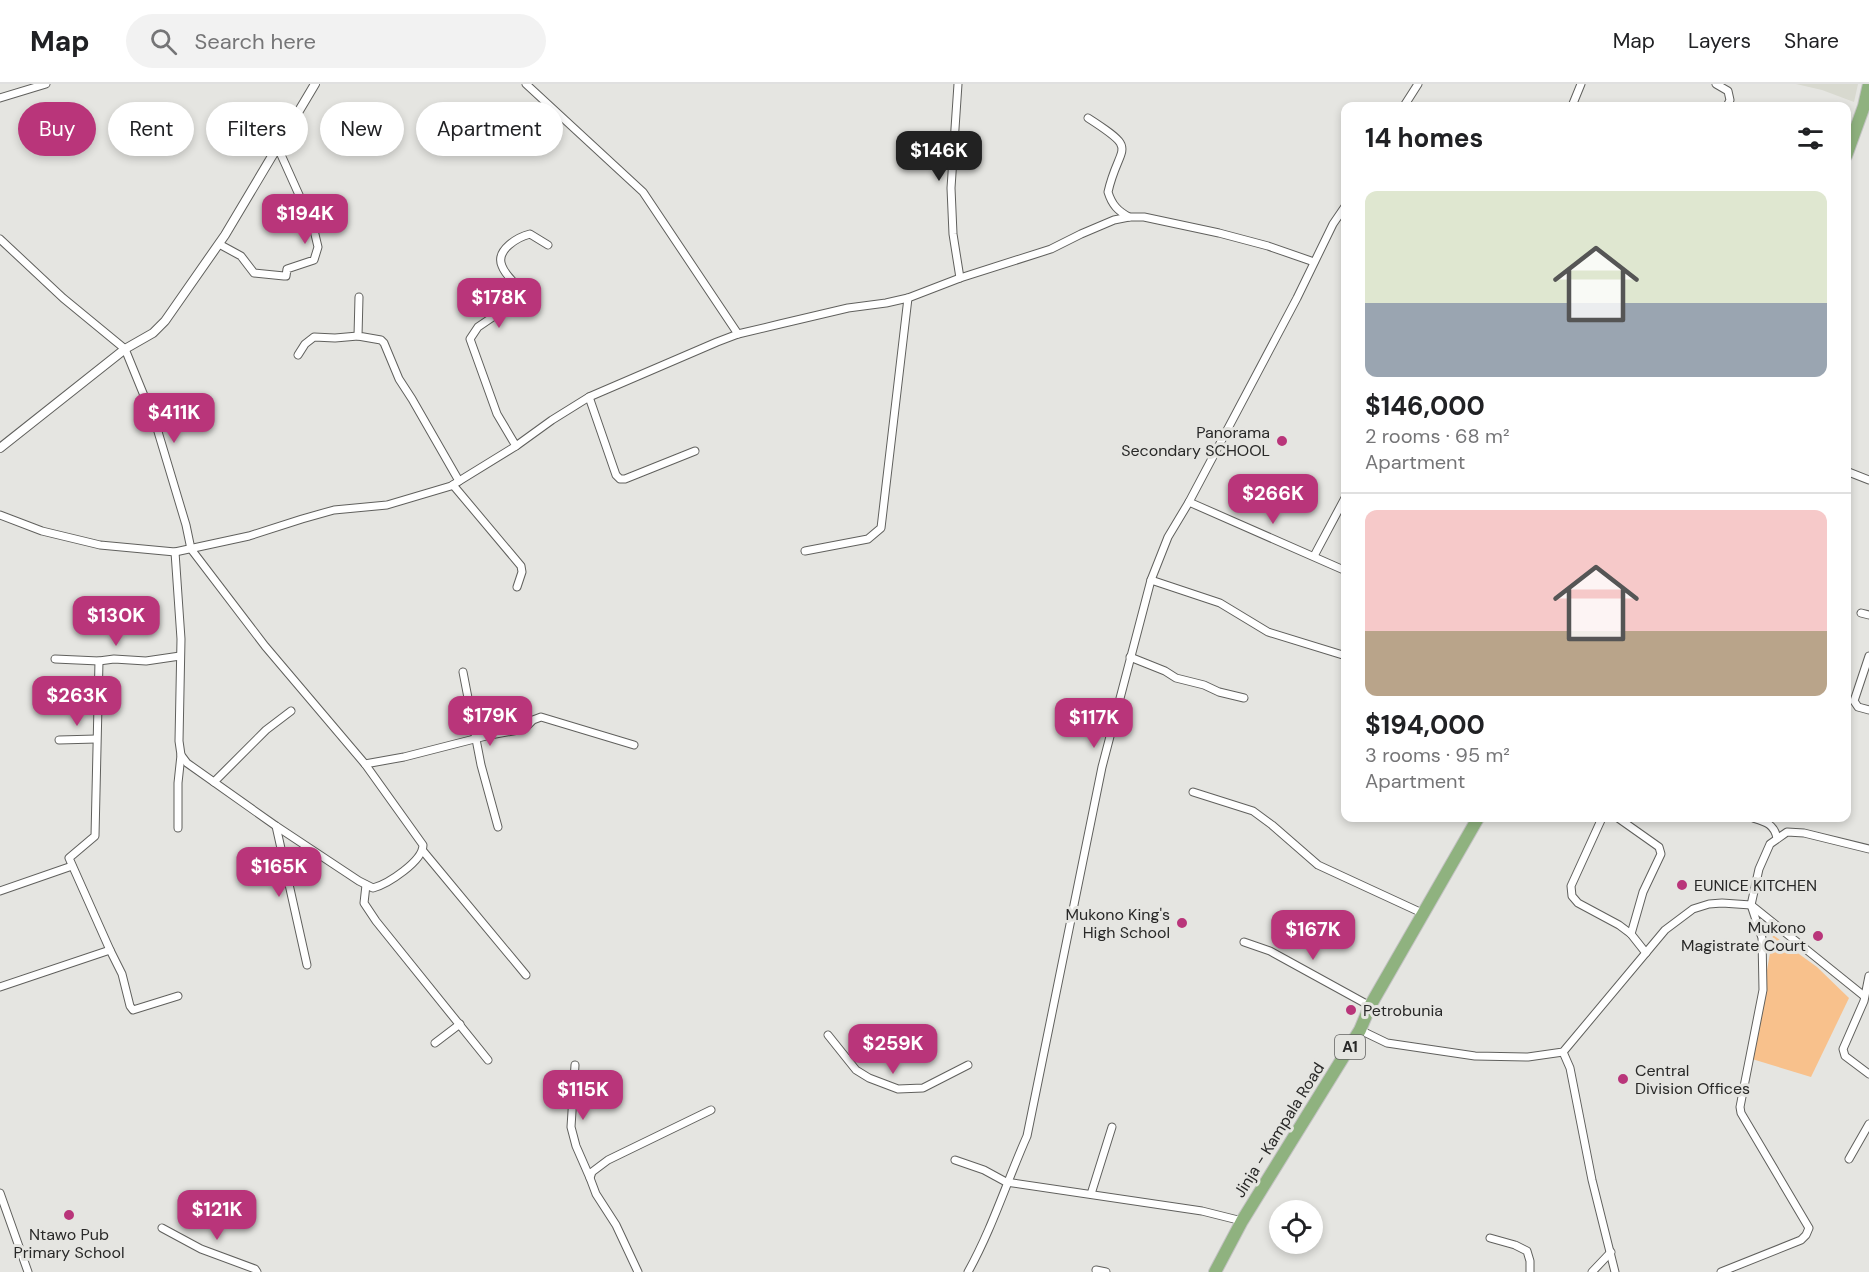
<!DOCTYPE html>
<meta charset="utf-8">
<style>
body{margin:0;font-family:"DM Sans",sans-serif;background:#f2f2f2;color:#202124;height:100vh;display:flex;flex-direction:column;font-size:22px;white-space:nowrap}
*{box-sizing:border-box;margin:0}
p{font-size:20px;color:#757577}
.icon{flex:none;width:33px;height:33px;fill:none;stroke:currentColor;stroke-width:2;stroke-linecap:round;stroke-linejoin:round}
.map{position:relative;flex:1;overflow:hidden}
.panel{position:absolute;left:1341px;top:18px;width:510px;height:720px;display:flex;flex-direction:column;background:#fff;border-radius:12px;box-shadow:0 3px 9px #0003}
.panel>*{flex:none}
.hud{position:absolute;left:18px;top:18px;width:570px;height:54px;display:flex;gap:12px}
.controls{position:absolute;left:1269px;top:1116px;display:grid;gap:12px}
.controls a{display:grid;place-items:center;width:54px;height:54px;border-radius:50%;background:#fff;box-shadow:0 3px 9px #0003;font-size:30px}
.price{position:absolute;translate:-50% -51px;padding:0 14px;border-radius:12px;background:#b9357a;color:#fff;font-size:20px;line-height:39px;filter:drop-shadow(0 2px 3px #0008)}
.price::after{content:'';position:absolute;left:50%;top:36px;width:18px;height:14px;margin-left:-9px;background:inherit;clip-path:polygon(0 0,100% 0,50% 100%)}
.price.selected{background:#222;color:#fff}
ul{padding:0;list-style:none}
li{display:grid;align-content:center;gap:12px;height:318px;padding:0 24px}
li+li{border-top:2px solid #e0e0e0}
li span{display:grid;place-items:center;height:186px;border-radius:12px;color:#555}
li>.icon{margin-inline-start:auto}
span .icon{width:108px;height:108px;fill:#fffc;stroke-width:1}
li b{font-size:26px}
h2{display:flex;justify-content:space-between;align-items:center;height:72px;padding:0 24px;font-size:26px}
.pill{padding:0 21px;border-radius:27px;background:#fff;box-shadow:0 3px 9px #0003;font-size:21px;line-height:54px}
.pill.selected{background:#b9357a;color:#fff}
header{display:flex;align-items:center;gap:36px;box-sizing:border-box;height:84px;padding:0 30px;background:#fff;border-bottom:2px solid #e0e0e0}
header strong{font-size:28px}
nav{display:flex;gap:33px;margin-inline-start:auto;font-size:21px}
.search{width:420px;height:54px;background:#f2f2f2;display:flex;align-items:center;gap:15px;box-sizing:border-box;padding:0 21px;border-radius:33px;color:#757577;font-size:22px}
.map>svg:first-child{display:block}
.built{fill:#d8d9cf}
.green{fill:#f8c18c}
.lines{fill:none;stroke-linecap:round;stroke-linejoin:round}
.minor-casing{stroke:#60605d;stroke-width:9}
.tertiary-casing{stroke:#60605d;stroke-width:10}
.trunk-casing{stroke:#c3c3c3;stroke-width:14}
.minor{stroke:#fff;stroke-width:7}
.tertiary{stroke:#fff;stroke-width:8}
.trunk{stroke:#8fb27f;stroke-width:12}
.poi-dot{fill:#b9357a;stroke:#e5e5e1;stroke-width:2}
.labels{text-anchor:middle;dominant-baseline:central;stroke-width:6;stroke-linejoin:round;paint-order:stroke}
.shield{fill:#e5e5e1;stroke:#616160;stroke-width:1.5}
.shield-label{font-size:15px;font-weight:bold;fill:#292928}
.poi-label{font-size:16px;fill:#292928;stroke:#e5e5e1;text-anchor:end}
.street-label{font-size:16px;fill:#292928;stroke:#e5e5e1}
</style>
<header>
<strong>Map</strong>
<div class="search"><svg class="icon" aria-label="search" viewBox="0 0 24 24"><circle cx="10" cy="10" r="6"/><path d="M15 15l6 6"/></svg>Search here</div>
<nav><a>Map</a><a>Layers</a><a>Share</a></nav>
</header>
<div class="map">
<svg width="1869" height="1188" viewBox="0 0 1869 1188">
<rect width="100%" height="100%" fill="#e5e5e1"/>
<path class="built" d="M1796,0H1858L1854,18L1822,6Z"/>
<path class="green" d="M1773,851L1817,883L1849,914L1811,993L1752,975Z"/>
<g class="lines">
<g class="minor-casing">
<g id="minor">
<path d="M526,0L643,108L738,250"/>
<path d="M958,0L951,104L953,150L960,194"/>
<path d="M1716,0L1728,7L1730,16L1727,22"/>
<path d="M0,14L46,0"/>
<path d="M1404,22L1418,0"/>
<path d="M1572,22L1581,0"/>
<path d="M1088,34C1141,68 1119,59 1108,108C1112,121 1118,127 1129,133"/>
<path d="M0,155L63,214L125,265L156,341L186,441L191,465L265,562L365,680L423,761C423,777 388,800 373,804L359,797L276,742L187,679L181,671L179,657L181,555L175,468"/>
<path d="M219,160L241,172L254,189L284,192H286L287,185L314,176L318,163L313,142L278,64"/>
<path d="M359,213L358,252L381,256L384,259L399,295L412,315L459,397"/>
<path d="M298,271L305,260L314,253L335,254L358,252"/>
<path d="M589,313L616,391L620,395H625L695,367"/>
<path d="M516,362L497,330L470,255L478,243L515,218L523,209C517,200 506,193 502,182C495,166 518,153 530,150L548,161"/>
<path d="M1846,387L1869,396"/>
<path d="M453,401L521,482L522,488L517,503"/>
<path d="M1189,418L1346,487"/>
<path d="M0,431L42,447L100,461L175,468L249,452L302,435L334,426L387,421L451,402L516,362L552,336L589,313L717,258L738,250L780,240L848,224L886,219L908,214L960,194L1051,165L1081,150L1114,136L1129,133H1144L1219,149L1268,162L1314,178"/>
<path d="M805,467L868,455L881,444L908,214"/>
<path d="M1314,472L1346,412"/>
<path d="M1151,496L1220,519L1268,548L1346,572"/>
<path d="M1861,529L1869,531"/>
<path d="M1869,572L1854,617L1858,623L1869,626"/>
<path d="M1130,573L1165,587L1176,594L1204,601L1219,608L1244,614"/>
<path d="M55,575L99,577L114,575L146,577L180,572"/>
<path d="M99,577L95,752L69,774L110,866"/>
<path d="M463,588L481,681L498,743"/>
<path d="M59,656L96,655"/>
<path d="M365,680L404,673L490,651L524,645L533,636L541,633L634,661"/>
<path d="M214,698L266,646L291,627"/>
<path d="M1193,708L1253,727L1272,741L1318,781L1422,829"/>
<path d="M1602,734L1571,802L1572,812L1578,819L1619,841L1631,850L1646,869"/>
<path d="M1618,734L1659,763L1661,770L1643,808L1631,850"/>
<path d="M1753,734C1766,738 1774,740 1777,754"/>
<path d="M276,742L307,881"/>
<path d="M178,744V699L181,671"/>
<path d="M423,767L526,891"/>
<path d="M366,801L364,819L376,837L488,976"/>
<path d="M0,807L72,782"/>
<path d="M1244,858L1270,867L1370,922"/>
<path d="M1869,892L1864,917L1843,965L1845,972L1869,990"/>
<path d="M0,903L110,866L122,890L130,922L133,926L178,912"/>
<path d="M1360,946L1387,959L1475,972L1528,973L1563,968L1665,846L1693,825L1709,820L1722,819L1751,821L1864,912"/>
<path d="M828,951L856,986L869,994L898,1005L923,1004L968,981"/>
<path d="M435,959L460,940"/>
<path d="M1563,968L1570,984L1592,1096L1615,1188"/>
<path d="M575,981L571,1043L576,1062L590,1094"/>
<path d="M1849,1075L1869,1040"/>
<path d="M955,1076L984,1086L1006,1098L1202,1127L1242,1137"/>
<path d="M0,1109L28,1188"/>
<path d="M1091,1110L1112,1043"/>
<path d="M162,1144L201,1165L255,1185L257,1188"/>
<path d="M1490,1154L1515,1161L1527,1167L1530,1177V1188"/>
<path d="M1096,1186L1106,1188"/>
<path d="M638,1188L616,1141L596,1110L590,1094L592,1088L608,1076L711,1026"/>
<path d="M968,1188C992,1145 1007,1097 1027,1052L1102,683L1151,496L1168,453L1189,418L1297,214L1333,140L1346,121"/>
<path d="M1592,1188L1611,1168"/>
<path d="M1721,1188L1801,1156L1806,1151L1809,1144L1741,1029L1740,1023L1763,906L1762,854L1751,821L1759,785L1770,760L1787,748L1804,749L1869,765"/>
</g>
</g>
<g class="tertiary-casing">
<path id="tertiary" d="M0,364L125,265L153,249L165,237L225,151L315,0"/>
</g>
<g class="trunk-casing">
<g id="trunk">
<path d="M1846,72L1864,22L1869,0"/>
<path d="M1215,1188L1242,1137L1360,946L1370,922L1478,734"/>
</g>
</g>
<use href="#minor" class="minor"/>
<use href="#tertiary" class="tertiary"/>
<use href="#trunk" class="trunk"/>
</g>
<g class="poi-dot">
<circle cx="1282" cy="357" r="6"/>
<circle cx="1682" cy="801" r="6"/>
<circle cx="1182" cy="839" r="6"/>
<circle cx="1818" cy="852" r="6"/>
<circle cx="1351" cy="926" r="6"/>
<circle cx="1623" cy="995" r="6"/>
<circle cx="69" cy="1131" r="6"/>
</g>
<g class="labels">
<rect class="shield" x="1335" y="951" width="30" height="24" rx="4.5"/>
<g class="shield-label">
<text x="1350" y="963">A1</text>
</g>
<g class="poi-label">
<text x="1270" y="348">Panorama<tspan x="1270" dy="18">Secondary SCHOOL</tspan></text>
<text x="1694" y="801" text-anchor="start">EUNICE KITCHEN</text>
<text x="1170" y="830">Mukono King's<tspan x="1170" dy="18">High School</tspan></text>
<text x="1806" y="843">Mukono<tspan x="1806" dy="18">Magistrate Court</tspan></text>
<text x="1363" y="926" text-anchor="start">Petrobunia</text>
<text x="1635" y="986" text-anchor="start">Central<tspan x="1635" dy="18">Division Offices</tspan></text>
<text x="69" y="1150" text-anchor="middle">Ntawo Pub<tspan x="69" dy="18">Primary School</tspan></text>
</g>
<g class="street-label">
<text transform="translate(1279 1046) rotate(-58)">Jinja - Kampala Road</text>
</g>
</g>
</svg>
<div class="controls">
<a><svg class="icon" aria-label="locate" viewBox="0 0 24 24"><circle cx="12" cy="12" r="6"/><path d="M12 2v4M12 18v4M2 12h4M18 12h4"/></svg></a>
</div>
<b class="price selected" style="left:939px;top:98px">$146K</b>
<b class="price" style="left:305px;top:161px">$194K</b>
<b class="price" style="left:499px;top:245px">$178K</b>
<b class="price" style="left:174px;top:360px">$411K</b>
<b class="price" style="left:1273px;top:441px">$266K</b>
<b class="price" style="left:116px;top:563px">$130K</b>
<b class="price" style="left:77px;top:643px">$263K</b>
<b class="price" style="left:490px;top:663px">$179K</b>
<b class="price" style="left:1094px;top:665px">$117K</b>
<b class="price" style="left:279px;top:814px">$165K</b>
<b class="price" style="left:1313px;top:877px">$167K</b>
<b class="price" style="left:893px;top:991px">$259K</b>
<b class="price" style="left:583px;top:1037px">$115K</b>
<b class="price" style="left:217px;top:1157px">$121K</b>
<div class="hud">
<a class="pill selected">Buy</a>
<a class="pill">Rent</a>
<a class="pill">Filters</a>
<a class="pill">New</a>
<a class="pill">Apartment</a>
</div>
<section class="panel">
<h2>14 homes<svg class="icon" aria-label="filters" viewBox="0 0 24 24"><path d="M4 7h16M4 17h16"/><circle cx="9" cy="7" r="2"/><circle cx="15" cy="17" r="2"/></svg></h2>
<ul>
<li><span style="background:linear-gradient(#dfe7d0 60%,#9aa5b1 0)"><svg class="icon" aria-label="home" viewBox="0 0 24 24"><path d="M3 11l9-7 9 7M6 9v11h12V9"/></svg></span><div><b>$146,000</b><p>2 rooms · 68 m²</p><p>Apartment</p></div></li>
<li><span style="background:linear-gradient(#f6c9c9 65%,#b9a48a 0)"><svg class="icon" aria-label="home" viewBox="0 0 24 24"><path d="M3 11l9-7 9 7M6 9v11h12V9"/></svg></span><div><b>$194,000</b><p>3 rooms · 95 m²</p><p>Apartment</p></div></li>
</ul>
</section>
</div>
